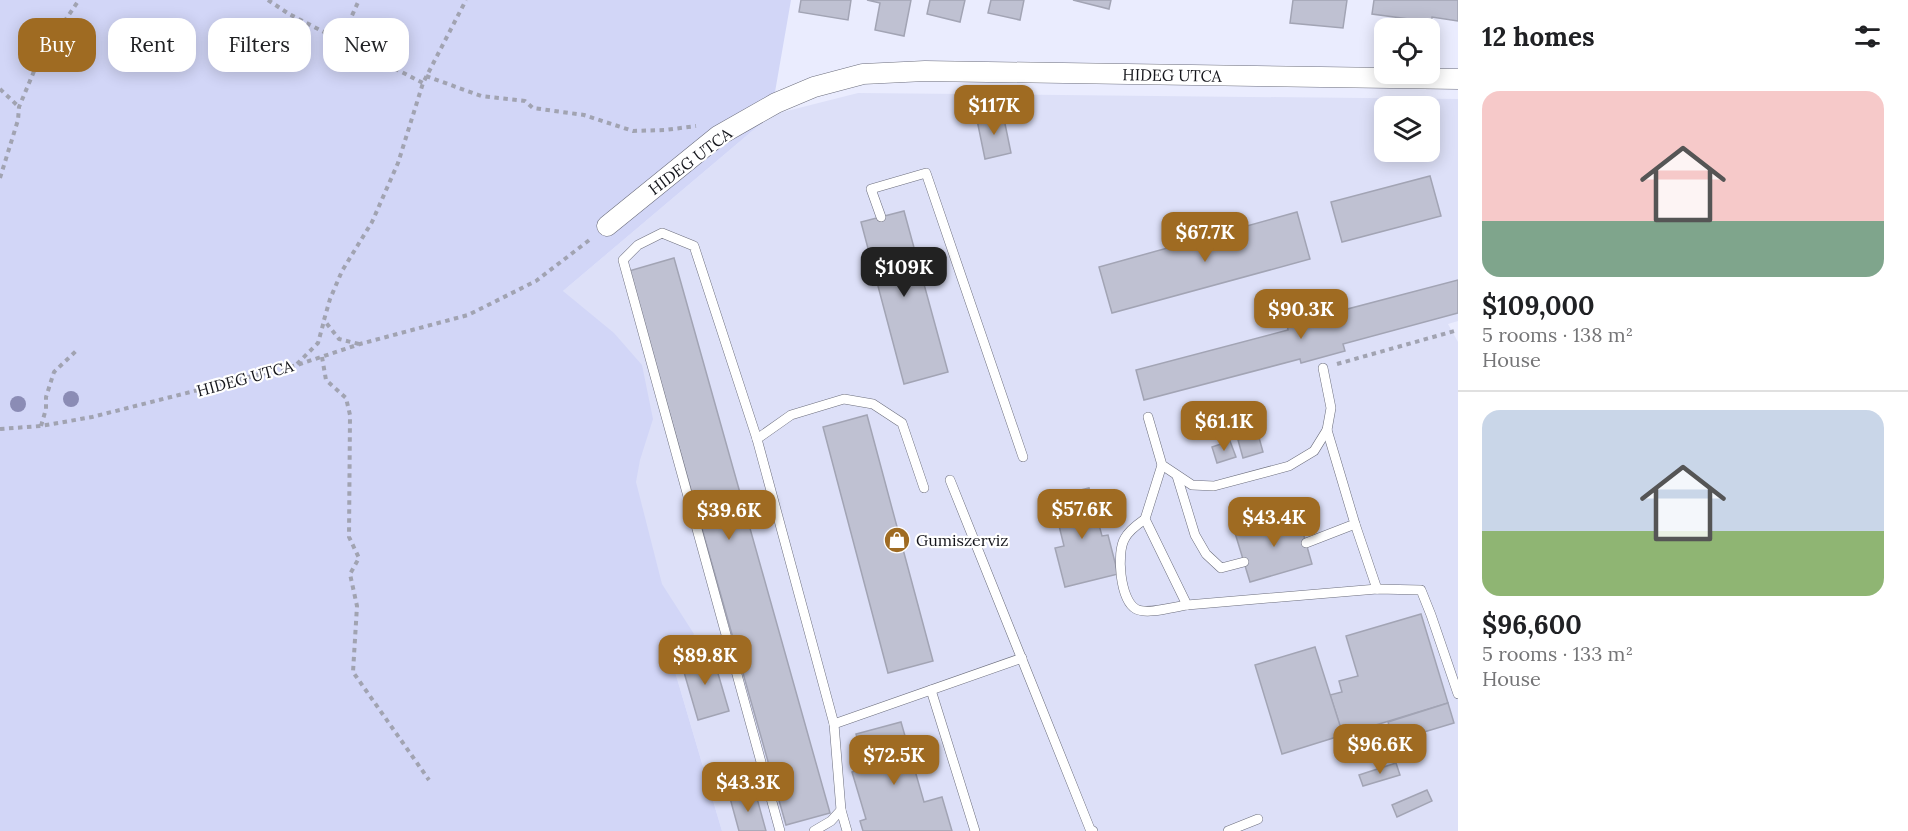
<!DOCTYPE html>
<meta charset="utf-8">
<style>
body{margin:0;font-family:Lora,serif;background:#f6f6f6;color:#202124;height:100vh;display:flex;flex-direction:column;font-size:22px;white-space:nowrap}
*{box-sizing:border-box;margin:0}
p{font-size:20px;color:#757577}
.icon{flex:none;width:33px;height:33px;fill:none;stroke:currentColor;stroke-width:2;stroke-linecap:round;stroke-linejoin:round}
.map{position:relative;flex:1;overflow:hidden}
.details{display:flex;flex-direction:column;background:#fff;width:450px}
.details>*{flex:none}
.hud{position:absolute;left:18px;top:18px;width:570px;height:54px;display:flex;gap:12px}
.buttons{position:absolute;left:1374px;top:18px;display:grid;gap:12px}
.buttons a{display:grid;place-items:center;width:66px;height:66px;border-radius:12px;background:#fff;box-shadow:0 3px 15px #0003;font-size:30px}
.price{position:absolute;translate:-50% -51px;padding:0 14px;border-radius:12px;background:#9f6b22;color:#fff;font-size:20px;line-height:39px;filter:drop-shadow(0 2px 3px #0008)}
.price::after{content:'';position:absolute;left:50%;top:36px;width:18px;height:14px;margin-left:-9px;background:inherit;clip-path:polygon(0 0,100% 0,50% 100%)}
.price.current{background:#222;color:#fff}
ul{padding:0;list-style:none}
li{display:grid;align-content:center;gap:12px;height:318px;padding:0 24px}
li+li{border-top:2px solid #e0e0e0}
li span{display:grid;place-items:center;height:186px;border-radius:18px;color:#555}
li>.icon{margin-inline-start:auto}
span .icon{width:108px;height:108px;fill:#fffc;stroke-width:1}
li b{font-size:26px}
h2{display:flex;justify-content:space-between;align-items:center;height:72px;padding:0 24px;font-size:26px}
.chip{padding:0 21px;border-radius:18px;background:#fff;box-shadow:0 3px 15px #0003;font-size:21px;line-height:54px}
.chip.current{background:#9f6b22;color:#fff}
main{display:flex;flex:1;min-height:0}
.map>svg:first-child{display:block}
.built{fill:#dde0f8;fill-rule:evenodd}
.green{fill:#d2d6f7}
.building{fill:#bfc1d2;stroke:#a2a4b4;stroke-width:1.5}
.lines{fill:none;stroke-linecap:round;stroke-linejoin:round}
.lane-casing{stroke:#6c6e7d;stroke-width:10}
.street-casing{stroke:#6c6e7d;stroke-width:21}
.path{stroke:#a1a3b1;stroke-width:4;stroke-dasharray:4.5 4.5;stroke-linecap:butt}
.lane{stroke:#fff;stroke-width:9}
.street{stroke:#fff;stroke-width:20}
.tree{fill:#8b8cb5}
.labels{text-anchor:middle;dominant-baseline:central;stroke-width:4.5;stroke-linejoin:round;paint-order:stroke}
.street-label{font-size:16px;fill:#14151b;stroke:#fff}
.poi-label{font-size:16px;fill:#14151b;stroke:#fff;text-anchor:start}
</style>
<main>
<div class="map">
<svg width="1458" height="831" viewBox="0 0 1458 831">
<rect width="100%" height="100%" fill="#eaecfe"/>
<path class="built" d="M858,93L1458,99V321L1448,324L1458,342V831H722L563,291L771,115ZM1384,106H1430V152H1384Z"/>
<path class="green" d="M0,0H791L771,115L563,291L614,333L642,365L653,419L640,460L636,482L662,584L694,634L677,655L671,658L722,831H0Z"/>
<g class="building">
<path d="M801,0H851L848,20L799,12Z"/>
<path d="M867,0H911L904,36L875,30L880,3Z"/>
<path d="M930,0H965L960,22L927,14Z"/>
<path d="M991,0H1024L1020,20L988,13Z"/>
<path d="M1073,0H1111L1109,9Z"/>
<path d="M1293,0H1347L1343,28L1290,23Z"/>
<path d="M1374,0H1458V21L1432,17L1431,22L1372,14Z"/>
<path d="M1003,114L1011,153L985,159L977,120Z"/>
<path d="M1430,176L1441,216L1342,242L1331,202Z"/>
<path d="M904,211L948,372L904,384L861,222Z"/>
<path d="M1297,212L1310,259L1112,313L1099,267Z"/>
<path d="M674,258L830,813L786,825L629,271Z"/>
<path d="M1458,280V313L1343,344L1345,351L1301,363L1300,359L1144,400L1136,370L1288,330L1286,319L1330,308L1332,313Z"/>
<path d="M867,415L933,661L888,673L823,427Z"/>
<path d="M1258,434L1263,452L1243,458L1238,440Z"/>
<path d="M1230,441L1236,457L1217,463L1212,447Z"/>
<path d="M1089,488L1102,536L1108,535L1118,574L1065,587L1055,548L1064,546L1052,497Z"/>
<path d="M1298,515L1312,564L1250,582L1235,533Z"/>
<path d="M1421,614L1448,703L1343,735L1330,695L1342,692L1339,681L1358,676L1346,636Z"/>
<path d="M1315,647L1343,735L1282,754L1255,665Z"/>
<path d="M712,653L729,711L698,720L681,662Z"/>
<path d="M1448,703L1454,723L1394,741L1388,722Z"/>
<path d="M901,722L924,802L942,797L952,831H863L860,821L866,819L852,772L866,768L856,734Z"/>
<path d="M1396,763L1400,775L1363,786L1359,775Z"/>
<path d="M1427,790L1432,801L1397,817L1392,805Z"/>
<path d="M755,791L766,831H739L730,798Z"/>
</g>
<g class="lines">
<g class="lane-casing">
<g id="lane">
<path d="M881,217L871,189L926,173L1023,457"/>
<path d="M1148,417L1162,465L1192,485L1214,486L1289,466L1314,451L1327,430L1331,408L1323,368"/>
<path d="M757,439L834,724"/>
<path d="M1162,465L1145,519L1187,605L1377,589L1421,590L1431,615L1458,694"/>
<path d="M1177,476L1195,535L1206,554L1221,568L1244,562"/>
<path d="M950,480L1090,829L1093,831"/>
<path d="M1145,519C1138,524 1129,530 1125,538C1116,552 1120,600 1136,609C1147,615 1173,607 1187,605"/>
<path d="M1355,524L1377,589"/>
<path d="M1306,543L1355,524L1327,430"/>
<path d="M931,690L975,831"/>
<path d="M841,810L847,831"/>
<path d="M780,831L623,260L638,245L662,233L694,246L757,439L791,415L844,399L873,404L902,423L924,488"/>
<path d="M814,831L831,821L841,810L834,724L1022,658"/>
<path d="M1228,831L1258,819"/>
</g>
</g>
<g class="street-casing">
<path id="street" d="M607,226L718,136L776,103L814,87L863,74L925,71L1458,79"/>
</g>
<g class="path">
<path d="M268,0L289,14L423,83"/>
<path d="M341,40L359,0"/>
<path d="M426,76L481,96L525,101L533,108L584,115L633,131L665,130L696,126"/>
<path d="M0,89L19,107"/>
<path d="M0,178L18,120L19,107L40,57L79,0"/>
<path d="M359,344L339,339L324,320L330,299L342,271L372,222L398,163L423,83L466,0"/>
<path d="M322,357L326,380L346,398L350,415L349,537L359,558L350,574L357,606L353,672L429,780"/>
<path d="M297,364L318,343L324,321"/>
<path d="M1337,364L1458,330"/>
<path d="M41,426L46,409V397L54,372L76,351"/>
<path d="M0,429L41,426L92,417L297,365L360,344L468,315L536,281L592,238"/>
</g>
<use href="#lane" class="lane"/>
<use href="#street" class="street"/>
</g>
<g class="tree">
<circle cx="71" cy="399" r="8"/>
<circle cx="18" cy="404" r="8"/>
</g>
<defs>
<g id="shop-disc" transform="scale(1.35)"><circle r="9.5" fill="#9f6b22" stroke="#fff"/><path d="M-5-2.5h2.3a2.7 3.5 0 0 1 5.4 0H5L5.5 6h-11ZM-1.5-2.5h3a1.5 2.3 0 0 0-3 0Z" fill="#fff"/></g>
</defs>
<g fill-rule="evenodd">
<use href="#shop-disc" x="897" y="540"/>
</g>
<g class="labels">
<g class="street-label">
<text transform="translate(1172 75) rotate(1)">HIDEG UTCA</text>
<text transform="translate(690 161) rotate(-37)">HIDEG UTCA</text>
<text transform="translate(245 378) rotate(-15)">HIDEG UTCA</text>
</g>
<g class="poi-label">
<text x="916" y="540">Gumiszerviz</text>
</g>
</g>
</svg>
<div class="buttons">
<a><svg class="icon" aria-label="locate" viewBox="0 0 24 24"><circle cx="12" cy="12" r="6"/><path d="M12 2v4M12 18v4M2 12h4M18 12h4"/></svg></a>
<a><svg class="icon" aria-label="layers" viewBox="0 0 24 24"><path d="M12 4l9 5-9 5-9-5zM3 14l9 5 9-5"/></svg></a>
</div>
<b class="price" style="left:994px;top:136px">$117K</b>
<b class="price" style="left:1205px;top:263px">$67.7K</b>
<b class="price current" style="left:904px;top:298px">$109K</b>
<b class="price" style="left:1301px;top:340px">$90.3K</b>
<b class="price" style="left:1224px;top:452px">$61.1K</b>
<b class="price" style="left:1082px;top:540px">$57.6K</b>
<b class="price" style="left:729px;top:541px">$39.6K</b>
<b class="price" style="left:1274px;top:548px">$43.4K</b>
<b class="price" style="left:705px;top:686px">$89.8K</b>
<b class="price" style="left:1380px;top:775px">$96.6K</b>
<b class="price" style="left:894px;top:786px">$72.5K</b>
<b class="price" style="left:748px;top:813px">$43.3K</b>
<div class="hud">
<a class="chip current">Buy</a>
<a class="chip">Rent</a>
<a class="chip">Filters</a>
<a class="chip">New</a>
</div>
</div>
<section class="details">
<h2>12 homes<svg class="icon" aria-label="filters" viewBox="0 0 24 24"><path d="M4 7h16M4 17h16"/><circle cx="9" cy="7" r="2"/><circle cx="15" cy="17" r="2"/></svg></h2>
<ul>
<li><span style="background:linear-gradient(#f6c9c9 70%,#7fa58c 0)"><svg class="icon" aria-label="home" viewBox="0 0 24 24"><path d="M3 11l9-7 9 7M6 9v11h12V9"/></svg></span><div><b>$109,000</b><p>5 rooms · 138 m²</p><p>House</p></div></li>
<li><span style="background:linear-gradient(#c9d6e8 65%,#8fb573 0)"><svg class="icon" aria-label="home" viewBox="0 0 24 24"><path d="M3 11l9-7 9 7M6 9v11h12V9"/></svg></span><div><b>$96,600</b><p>5 rooms · 133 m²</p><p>House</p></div></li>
</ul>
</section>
</main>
